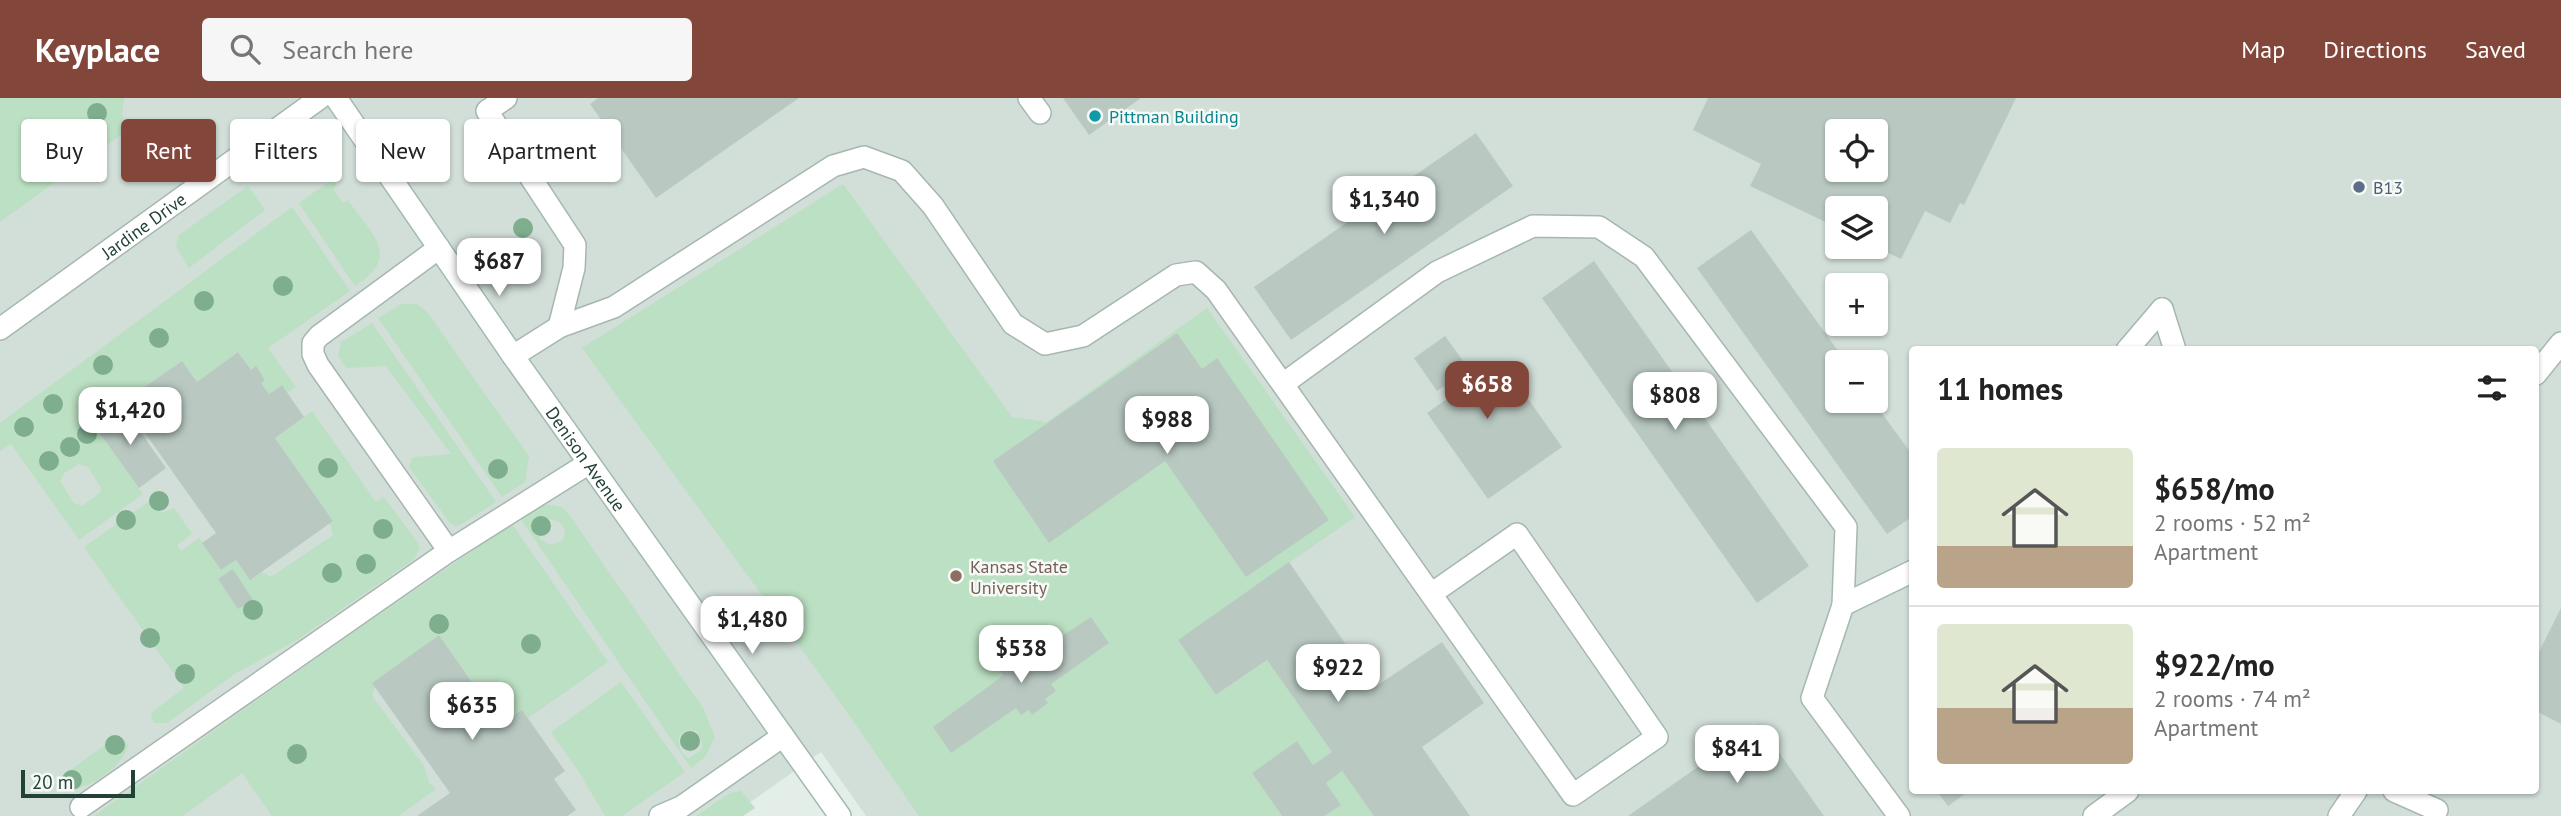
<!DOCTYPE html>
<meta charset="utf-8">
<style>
body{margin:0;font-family:"PT Sans",sans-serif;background:#f6f6f6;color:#222;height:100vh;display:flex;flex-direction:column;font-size:26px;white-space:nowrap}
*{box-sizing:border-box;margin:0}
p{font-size:23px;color:#767676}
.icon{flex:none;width:38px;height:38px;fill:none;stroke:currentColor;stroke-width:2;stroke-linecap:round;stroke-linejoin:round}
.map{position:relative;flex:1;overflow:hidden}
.side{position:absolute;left:1909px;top:248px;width:630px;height:448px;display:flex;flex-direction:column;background:#fff;border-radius:7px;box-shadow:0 2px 5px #0004}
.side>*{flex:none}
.hud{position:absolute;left:21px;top:21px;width:665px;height:63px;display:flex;gap:14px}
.buttons{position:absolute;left:1825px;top:21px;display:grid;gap:14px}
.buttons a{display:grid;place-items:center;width:63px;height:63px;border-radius:7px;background:#fff;box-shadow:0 2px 5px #0004;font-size:35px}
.scale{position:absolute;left:21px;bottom:18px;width:114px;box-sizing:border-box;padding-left:7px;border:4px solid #224137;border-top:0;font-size:19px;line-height:24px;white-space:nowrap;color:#224137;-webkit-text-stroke:5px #f5faf7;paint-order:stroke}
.price{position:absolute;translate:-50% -60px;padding:0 16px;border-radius:14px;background:#fff;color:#222;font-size:23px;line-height:46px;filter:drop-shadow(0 2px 4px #0008)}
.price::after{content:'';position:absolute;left:50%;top:42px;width:21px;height:16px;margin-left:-10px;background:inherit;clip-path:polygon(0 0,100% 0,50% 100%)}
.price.selected{background:#82473a;color:#fff}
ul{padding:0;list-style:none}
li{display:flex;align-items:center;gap:21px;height:175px;padding:0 28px}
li+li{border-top:2px solid #e0e0e0}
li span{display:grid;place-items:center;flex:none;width:196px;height:140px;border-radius:7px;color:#555}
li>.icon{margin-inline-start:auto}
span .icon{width:84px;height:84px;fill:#fffc;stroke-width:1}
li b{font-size:30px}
h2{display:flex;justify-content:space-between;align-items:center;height:84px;padding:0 28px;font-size:30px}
.chip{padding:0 24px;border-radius:7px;background:#fff;box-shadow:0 2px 5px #0004;font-size:24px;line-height:63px}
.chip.selected{background:#82473a;color:#fff}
header{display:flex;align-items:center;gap:42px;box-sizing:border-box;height:98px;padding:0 35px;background:#82473a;color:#fff}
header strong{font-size:33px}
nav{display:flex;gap:38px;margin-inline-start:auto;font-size:24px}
.search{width:490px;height:63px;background:#f6f6f6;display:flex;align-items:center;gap:18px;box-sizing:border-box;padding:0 24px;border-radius:7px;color:#767676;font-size:26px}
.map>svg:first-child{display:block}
.built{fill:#d2ded8;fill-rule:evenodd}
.green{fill:#bce0c3;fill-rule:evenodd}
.building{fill:#b9c9c2;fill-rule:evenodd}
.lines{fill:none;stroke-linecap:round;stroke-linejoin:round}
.lane-casing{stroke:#a6b7b0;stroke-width:24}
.street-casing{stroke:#a6b7b0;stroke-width:24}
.secondary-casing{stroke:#a2bab0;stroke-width:24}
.lane{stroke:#fff;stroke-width:21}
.street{stroke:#fff;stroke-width:21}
.secondary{stroke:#fff;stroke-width:21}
.tree{fill:#7eae8e}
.culture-dot{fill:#0f9aa8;stroke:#f5faf7;stroke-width:2.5}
.service-dot{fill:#5c6f8a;stroke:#f5faf7;stroke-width:2.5}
.education-dot{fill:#8d6e63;stroke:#f5faf7;stroke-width:2.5}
.labels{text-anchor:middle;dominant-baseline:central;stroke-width:5;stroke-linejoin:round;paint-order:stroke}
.culture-label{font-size:18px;fill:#0d838f;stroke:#f5faf7;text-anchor:start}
.service-label{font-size:18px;fill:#4e5e75;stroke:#f5faf7;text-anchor:start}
.street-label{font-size:18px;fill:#224137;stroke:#f5faf7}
.education-label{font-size:18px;fill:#785e54;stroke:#f5faf7;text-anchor:start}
</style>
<header>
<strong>Keyplace</strong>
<div class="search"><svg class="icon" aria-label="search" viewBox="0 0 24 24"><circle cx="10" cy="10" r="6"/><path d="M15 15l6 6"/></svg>Search here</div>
<nav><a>Map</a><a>Directions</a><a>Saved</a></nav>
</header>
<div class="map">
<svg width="2561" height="718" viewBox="0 0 2561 718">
<rect width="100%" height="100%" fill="#e4eee9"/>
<path class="built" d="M0,0H2561V718H866L821,654L731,718H0ZM1838,33H1876V72H1838ZM1838,110H1876V149H1838ZM1838,187H1876V226H1838ZM1913,252H2536V693H1913ZM1838,264H1876V303H1838Z"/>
<g class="green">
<path d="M0,0H124L122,17L129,31L0,124Z"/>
<path d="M333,81L337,87L333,91L343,105L348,102C371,136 403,158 355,188L299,105Z"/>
<path d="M843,86L1012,319L1047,324L1207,210L1355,419L1178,542L1217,597L1267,562L1332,654L1313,667L1297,644L1252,675L1282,718H919L842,607L582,250Z"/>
<path d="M248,88L265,112L189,170L176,148L179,137Z"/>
<path d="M292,109L350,193L268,250L296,289L287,295L281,287L269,296L261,285L265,281L256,269L251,272L238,254L197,284L182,263L123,304L148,340L145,342L122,308L95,328L143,396L79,442L11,346L0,353V325ZM79,366L88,369L101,390L100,395L82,408L74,405L60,383L64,375Z"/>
<path d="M402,206H417L427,214L529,358L525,384L502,399L378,220Z"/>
<path d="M372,225L496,404L462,426L456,428L450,425L409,369L412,360L415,359L451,356L386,268L346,270L338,258L341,244Z"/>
<path d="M312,313L376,404L384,399L418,445L420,451L413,462L297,542L236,575L167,625H155L151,620L152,614L184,590L84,449L148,404L161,415L174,410L192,436L177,447L181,453L199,440L221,472L236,462L250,482L262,474L271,479L333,437L330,425L333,423L275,340Z"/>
<path d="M544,406L561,409L568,415L703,610L715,639L705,659L691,670L520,420L536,409ZM550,421L560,424L565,432L563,442L550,447L540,441L536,429L539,425ZM692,632L697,633L702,645V651L689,660C680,655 678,648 679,638L685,633Z"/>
<path d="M512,426L608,564L528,620L522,612L501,626L439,537L372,585L375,589L372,596L375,602L423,666L429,684L436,691L399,718H272L242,675L183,718H94L342,542Z"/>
<path d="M621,584L685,674L622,718H605L579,674L551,634Z"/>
<path d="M120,639L128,647C123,670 88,691 66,693L59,689V680L115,640Z"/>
<path d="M1342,673L1374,718H1324L1340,707L1326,685Z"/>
<path d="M741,693L755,710L743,718H696L730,695Z"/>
</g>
<g class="building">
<path d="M598,0H799L656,100L590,6Z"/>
<path d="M1063,0H1141L1089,37Z"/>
<path d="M1708,0H2016L1964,107L1960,105L1950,125L1925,113L1901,161L1876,149V110H1838V130L1750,88L1761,66L1693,32ZM1838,33H1876V72H1838Z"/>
<path d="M1476,35L1513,88L1291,242L1254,189Z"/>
<path d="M1751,132L1846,264H1838V303H1873L1913,358V418L1887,436L1697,170Z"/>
<path d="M1594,163L1809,468L1757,505L1542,200Z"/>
<path d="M1177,235L1202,271L1217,260L1329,422L1246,479L1165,363L1049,445L993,363Z"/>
<path d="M1445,238L1466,267L1454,276L1465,292L1503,265L1562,349L1488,401L1427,315L1451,298L1444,288L1437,293L1414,260Z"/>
<path d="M238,254L251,272L256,268L265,282L261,285L269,296L282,287L304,319L275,340L333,423L250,482L236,462L221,472L202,445L216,435L123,304L182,263L197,284Z"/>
<path d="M122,308L166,370L139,390L94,327Z"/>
<path d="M1289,464L1375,589L1442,544L1484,605L1422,649L1470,718H1374L1342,673L1326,685L1341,707L1324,718H1282L1252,675L1297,643L1313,667L1332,654L1267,562L1216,597L1178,542Z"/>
<path d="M233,471L253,502L238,511L218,481Z"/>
<path d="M2561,510V626L2536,613V560Z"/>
<path d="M1091,519L1109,545L1051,586L1056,593L1045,601L1048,605L1032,617L1029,612L1021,617L1016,610L951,655L933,629L1004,577L995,565L1011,554L1019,566Z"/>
<path d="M439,537L501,626L522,612L565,673L554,681L576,712L567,718H417L450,695L372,585Z"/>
<path d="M1759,626L1824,718H1628Z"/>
<path d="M1937,693H1969L1948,708Z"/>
</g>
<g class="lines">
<g class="lane-casing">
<g id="lane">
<path d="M506,0L487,13L575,147L574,170L559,229"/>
<path d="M1029,0L1040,15"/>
<path d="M439,150L319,238L313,245V256L318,267L449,453"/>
<path d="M2162,211L2175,252"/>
<path d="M2127,252L2162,211"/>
<path d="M513,258L559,229L614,209L833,68L864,59L902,73L933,108L1013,226L1045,246L1083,238L1176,177L1196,174L1216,192L1573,697L1657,639L1517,436L1431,496"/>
<path d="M2536,276L2561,245"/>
<path d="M1283,286L1437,174L1533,128L1599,129L1644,159L1846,429L1843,507"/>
<path d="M2394,693L2437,712"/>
<path d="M81,709L449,453L589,365"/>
<path d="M660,718L681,709L783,638"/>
<path d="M1899,718L1812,600L1843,507L1913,473"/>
<path d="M2094,718L2128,693"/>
<path d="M2339,718L2356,693"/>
</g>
</g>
<g class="street-casing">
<g id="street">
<path id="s1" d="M0,231L320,0"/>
</g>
</g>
<g class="secondary-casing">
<g id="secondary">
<path id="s2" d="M336,0L513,258L840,718"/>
</g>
</g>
<use href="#lane" class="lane"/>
<use href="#street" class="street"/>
<use href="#secondary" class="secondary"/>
</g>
<g class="tree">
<circle cx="97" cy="15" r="10"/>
<circle cx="523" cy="130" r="10"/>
<circle cx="283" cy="188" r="10"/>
<circle cx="204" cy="203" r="10"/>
<circle cx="159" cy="240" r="10"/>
<circle cx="103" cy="267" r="10"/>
<circle cx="53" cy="306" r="10"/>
<circle cx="24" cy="329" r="10"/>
<circle cx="87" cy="336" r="10"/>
<circle cx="70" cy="349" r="10"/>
<circle cx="49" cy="363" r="10"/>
<circle cx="328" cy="370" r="10"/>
<circle cx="498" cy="371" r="10"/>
<circle cx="159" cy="403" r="10"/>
<circle cx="126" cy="422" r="10"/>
<circle cx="541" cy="428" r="10"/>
<circle cx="383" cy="431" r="10"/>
<circle cx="366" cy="466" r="10"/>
<circle cx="332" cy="475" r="10"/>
<circle cx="253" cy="512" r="10"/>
<circle cx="439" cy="526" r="10"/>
<circle cx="150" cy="540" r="10"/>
<circle cx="531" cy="546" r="10"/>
<circle cx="185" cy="576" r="10"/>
<circle cx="503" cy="610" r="10"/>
<circle cx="690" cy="643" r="10"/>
<circle cx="115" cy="647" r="10"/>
<circle cx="297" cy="656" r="10"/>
<circle cx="72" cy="682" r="10"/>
</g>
<circle class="culture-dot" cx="1095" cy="18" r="7"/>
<circle class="service-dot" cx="2359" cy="89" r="7"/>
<circle class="education-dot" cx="956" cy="478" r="7"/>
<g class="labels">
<g class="culture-label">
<text x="1109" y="18">Pittman Building</text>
</g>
<g class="service-label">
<text x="2373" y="89">B13</text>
</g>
<g class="street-label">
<text stroke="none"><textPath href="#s1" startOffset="177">Jardine Drive</textPath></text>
<text stroke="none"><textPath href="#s2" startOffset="439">Denison Avenue</textPath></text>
</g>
<g class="education-label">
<text x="970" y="468">Kansas State<tspan x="970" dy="21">University</tspan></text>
</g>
</g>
</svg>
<div class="buttons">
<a><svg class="icon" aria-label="locate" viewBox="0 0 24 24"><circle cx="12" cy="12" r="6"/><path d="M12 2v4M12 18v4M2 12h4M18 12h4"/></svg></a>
<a><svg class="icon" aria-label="layers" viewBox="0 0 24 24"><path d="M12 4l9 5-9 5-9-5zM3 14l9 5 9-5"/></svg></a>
<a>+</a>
<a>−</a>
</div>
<div class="scale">20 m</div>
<b class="price" style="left:1384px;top:138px">$1,340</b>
<b class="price" style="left:499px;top:200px">$687</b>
<b class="price selected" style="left:1487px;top:323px">$658</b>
<b class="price" style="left:1675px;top:334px">$808</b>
<b class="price" style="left:130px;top:349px">$1,420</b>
<b class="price" style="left:1167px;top:358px">$988</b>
<b class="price" style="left:752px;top:558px">$1,480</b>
<b class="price" style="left:1021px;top:587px">$538</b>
<b class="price" style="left:1338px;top:606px">$922</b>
<b class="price" style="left:472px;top:644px">$635</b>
<b class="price" style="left:1737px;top:687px">$841</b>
<div class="hud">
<a class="chip">Buy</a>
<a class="chip selected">Rent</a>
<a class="chip">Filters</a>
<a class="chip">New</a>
<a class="chip">Apartment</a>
</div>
<section class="side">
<h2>11 homes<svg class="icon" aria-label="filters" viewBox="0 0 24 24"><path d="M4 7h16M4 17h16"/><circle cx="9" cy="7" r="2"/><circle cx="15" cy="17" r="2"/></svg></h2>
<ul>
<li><span style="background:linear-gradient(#dfe7d0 70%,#b9a48a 0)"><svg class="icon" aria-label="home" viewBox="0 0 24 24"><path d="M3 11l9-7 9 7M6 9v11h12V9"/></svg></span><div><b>$658/mo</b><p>2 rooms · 52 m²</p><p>Apartment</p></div></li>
<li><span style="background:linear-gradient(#dfe7d0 60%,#b9a48a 0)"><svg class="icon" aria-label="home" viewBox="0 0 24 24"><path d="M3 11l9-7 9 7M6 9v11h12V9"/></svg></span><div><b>$922/mo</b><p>2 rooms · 74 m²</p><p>Apartment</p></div></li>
</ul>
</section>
</div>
